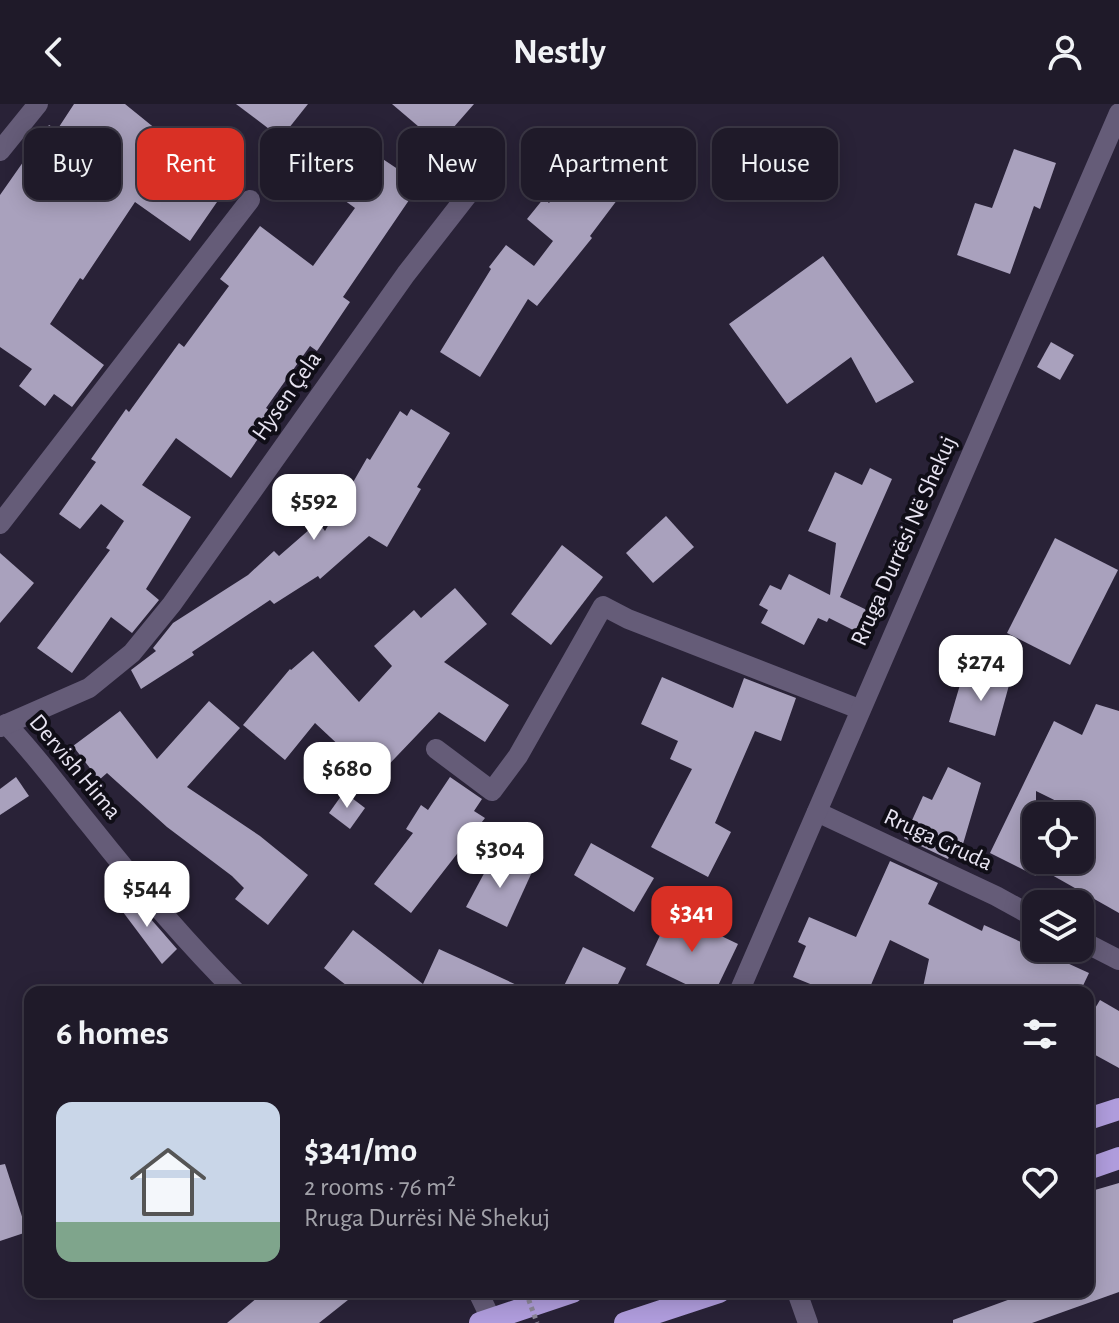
<!DOCTYPE html>
<meta charset="utf-8">
<style>
body{margin:0;font-family:"Alegreya Sans",sans-serif;background:#2c2735;color:#f1f3f6;height:100vh;display:flex;flex-direction:column;font-size:30px;white-space:nowrap}
*{box-sizing:border-box;margin:0}
p{font-size:26px;color:#a1a1a8}
.icon{flex:none;width:44px;height:44px;fill:none;stroke:currentColor;stroke-width:2;stroke-linecap:round;stroke-linejoin:round}
.map{position:relative;flex:1;overflow:hidden}
.drawer{position:absolute;left:24px;top:882px;width:1070px;height:312px;display:flex;flex-direction:column;background:#1f1a29;border-radius:16px;box-shadow:0 4px 20px #0003,0 0 0 2px #3c3846}
.drawer>*{flex:none}
.guide{position:absolute;left:24px;top:24px;width:1072px;height:72px;display:flex;gap:16px}
.fabs{position:absolute;left:1022px;top:698px;display:grid;gap:16px}
.fabs a{display:grid;place-items:center;width:72px;height:72px;border-radius:16px;background:#1f1a29;box-shadow:0 4px 20px #0003,0 0 0 2px #3c3846;font-size:40px}
.price{position:absolute;translate:-50% -68px;padding:0 18px;border-radius:16px;background:#fff;color:#222;font-size:26px;line-height:52px;filter:drop-shadow(0 2px 4px #0008)}
.price::after{content:'';position:absolute;left:50%;top:48px;width:24px;height:18px;margin-left:-12px;background:inherit;clip-path:polygon(0 0,100% 0,50% 100%)}
.price.active{background:#d93025;color:#fff}
ul{padding:0;list-style:none}
li{display:flex;align-items:center;gap:24px;height:200px;padding:0 32px}
li span{display:grid;place-items:center;flex:none;width:224px;height:160px;border-radius:16px;color:#555}
li>.icon{margin-inline-start:auto}
span .icon{width:96px;height:96px;fill:#fffc;stroke-width:1}
li b{font-size:34px}
h2{display:flex;justify-content:space-between;align-items:center;height:96px;padding:0 32px;font-size:34px}
.pill{padding:0 28px;border-radius:16px;background:#1f1a29;box-shadow:0 4px 20px #0003,0 0 0 2px #3c3846;font-size:28px;line-height:72px}
.pill.active{background:#d93025;color:#fff}
header{display:flex;justify-content:space-between;align-items:center;height:104px;padding:0 32px;background:#1f1a29;font-size:36px;font-weight:600}
.map>svg:first-child{display:block}
.building{fill:#a9a1bd;fill-rule:evenodd}
.lines{fill:none;stroke-linecap:round;stroke-linejoin:round}
.minor{stroke:#655c78;stroke-width:20}
.tertiary{stroke:#655c78;stroke-width:20}
.trunk{stroke:#af9cdc;stroke-width:22}
.path-bridge{stroke:#8b8697;stroke-width:5;stroke-dasharray:4 4;stroke-linecap:butt}
.labels{text-anchor:middle;dominant-baseline:central;stroke-width:8;stroke-linejoin:round;paint-order:stroke}
.street-label{font-size:24px;fill:#e8e4f2;stroke:#100e17}
</style>
<header><svg class="icon" aria-label="back" viewBox="0 0 24 24"><path d="M15 5l-7 7 7 7"/></svg>Nestly<svg class="icon" aria-label="person" viewBox="0 0 24 24"><circle cx="12" cy="8" r="4"/><path d="M4 21q1-7 8-7t8 7"/></svg></header>
<div class="map">
<svg width="1119" height="1219" viewBox="0 0 1119 1219">
<rect width="100%" height="100%" fill="#292237"/>
<g class="building">
<path d="M74,0H125L183,47L179,52L226,85L190,137L135,98L83,176L80,174L50,220L104,261L72,303L54,290L45,302L19,282L32,265L0,243V91L49,21L57,26Z"/>
<path d="M236,0H308L281,34Z"/>
<path d="M392,0H474L439,40Z"/>
<path d="M344,29L420,80L343,193L350,198L317,247L310,242L266,304L275,310L231,374L176,334L142,381L191,413L146,485L159,496L132,529L111,513L72,569L37,544L110,446L106,444L124,417L101,400L80,425L59,410L96,358L91,355L126,305L129,308L179,239L184,243L229,182L220,175L260,122L313,162L355,104L312,73Z"/>
<path d="M599,32L642,63L590,132L592,134L537,202L528,195L480,273L440,248L491,165L489,163L506,141L534,162L553,137L527,115L544,94L549,99Z"/>
<path d="M1014,45L1056,59L1040,105L1034,102L1010,170L957,151L975,99L992,104Z"/>
<path d="M823,152L914,278L876,299L851,253L787,300L729,220Z"/>
<path d="M1051,238L1074,251L1060,276L1037,263Z"/>
<path d="M411,305L450,329L417,383L421,385L387,443L369,432L320,475L318,472L274,500L270,496L192,548L194,551L141,585L131,566L156,547L153,544L173,519L248,471L274,447L279,452L318,418L325,427L367,354L370,356L400,307L407,312Z"/>
<path d="M870,364L892,375L840,493L873,509L863,531L829,514L827,518L818,514L804,541L761,519L768,506L759,501L770,481L781,486L789,470L830,491L836,439L808,427L835,368L862,381Z"/>
<path d="M666,412L694,443L653,479L626,449Z"/>
<path d="M1055,434L1118,466L1070,561L1007,529Z"/>
<path d="M562,441L603,473L551,541L511,510Z"/>
<path d="M0,449L34,479L0,519Z"/>
<path d="M455,484L487,520L444,558L509,601L485,638L439,608L375,675L315,619L285,656L243,621L290,565L291,566L313,547L359,598L392,562L374,542L414,506L421,514Z"/>
<path d="M988,567L1011,574L995,632L949,618L962,574L984,580Z"/>
<path d="M662,573L733,604L744,574L796,594L781,637L755,627L715,719L731,728L708,773L651,743L692,665L670,655L678,637L641,620Z"/>
<path d="M209,597L240,624L187,683L260,732L308,771L268,821L235,795L244,784L232,772L167,723L107,669L99,676L73,642L120,607L157,655Z"/>
<path d="M1096,600L1119,607V809L1036,762V772L990,749L1054,617L1082,631ZM1036,687L1095,716L1080,744V756H1036Z"/>
<path d="M948,663L981,679L963,740L956,737L948,755L904,734L923,692L932,696Z"/>
<path d="M16,673L29,692L0,711V685Z"/>
<path d="M450,673L482,695L474,707L485,714L411,809L374,780L413,729L406,725L421,701L428,706Z"/>
<path d="M344,688L365,704L350,725L329,709Z"/>
<path d="M591,739L654,774L634,808L574,771Z"/>
<path d="M495,749L532,768L507,823L466,803Z"/>
<path d="M890,757L938,779L928,800L982,827L984,821L1089,869L1080,888H922L929,855L890,836L868,888H830L793,873L806,842L798,838L809,813L856,833Z"/>
<path d="M129,790L177,845L162,860L117,800Z"/>
<path d="M671,808L738,840L715,888H702L646,861Z"/>
<path d="M353,826L423,880L439,845L532,888H355L324,864Z"/>
<path d="M583,843L626,864L614,888H561Z"/>
<path d="M1100,896L1119,907V964L1088,947V916Z"/>
<path d="M5,1060L27,1128L0,1137V1061Z"/>
<path d="M1119,1079V1188L1032,1219H953V1216L1030,1188H1088V1088Z"/>
<path d="M264,1188H358L319,1219H227Z"/>
</g>
<g class="lines">
<g class="minor">
<path d="M0,47L38,0"/>
<path d="M0,420L250,96"/>
<path d="M6,620C37,652 61,686 89,720C135,778 184,836 236,888"/>
<path d="M0,623L89,584L132,549L172,500L406,170L487,66"/>
<path d="M436,645L492,687L518,652L603,502L628,515L859,605"/>
<path d="M817,708L996,792L1036,814"/>
<path d="M1080,836L1119,856"/>
<path d="M478,1188L491,1215"/>
<path d="M797,1188L808,1219"/>
</g>
<path class="tertiary" d="M739,888L1119,9"/>
<g class="trunk">
<path d="M1088,1015L1119,1005"/>
<path d="M1088,1065L1119,1054"/>
<path d="M480,1219L572,1188"/>
<path d="M625,1219L719,1188"/>
</g>
<path class="path-bridge" d="M526,1188L537,1219"/>
</g>
<g class="labels">
<g class="street-label">
<text transform="translate(287 292) rotate(-55)">Hysen Çela</text>
<text transform="translate(904 437) rotate(-66)">Rruga Durrësi Në Shekuj</text>
<text transform="translate(75 663) rotate(50)">Dervish Hima</text>
<text transform="translate(938 736) rotate(25)">Rruga Gruda</text>
</g>
</g>
</svg>
<div class="fabs">
<a><svg class="icon" aria-label="locate" viewBox="0 0 24 24"><circle cx="12" cy="12" r="6"/><path d="M12 2v4M12 18v4M2 12h4M18 12h4"/></svg></a>
<a><svg class="icon" aria-label="layers" viewBox="0 0 24 24"><path d="M12 4l9 5-9 5-9-5zM3 14l9 5 9-5"/></svg></a>
</div>
<b class="price" style="left:314px;top:438px">$592</b>
<b class="price" style="left:981px;top:599px">$274</b>
<b class="price" style="left:347px;top:706px">$680</b>
<b class="price" style="left:500px;top:786px">$304</b>
<b class="price" style="left:147px;top:825px">$544</b>
<b class="price active" style="left:692px;top:850px">$341</b>
<div class="guide">
<a class="pill">Buy</a>
<a class="pill active">Rent</a>
<a class="pill">Filters</a>
<a class="pill">New</a>
<a class="pill">Apartment</a>
<a class="pill">House</a>
</div>
<section class="drawer">
<h2>6 homes<svg class="icon" aria-label="filters" viewBox="0 0 24 24"><path d="M4 7h16M4 17h16"/><circle cx="9" cy="7" r="2"/><circle cx="15" cy="17" r="2"/></svg></h2>
<ul>
<li><span style="background:linear-gradient(#c9d6e8 75%,#7fa58c 0)"><svg class="icon" aria-label="home" viewBox="0 0 24 24"><path d="M3 11l9-7 9 7M6 9v11h12V9"/></svg></span><div><b>$341/mo</b><p>2 rooms · 76 m²</p><p>Rruga Durrësi Në Shekuj</p></div><svg class="icon" aria-label="heart" viewBox="0 0 24 24"><path d="M12 20l-8-8c-3-5 5-10 8-4 3-6 11-1 8 4z"/></svg></li>
</ul>
</section>
</div>
